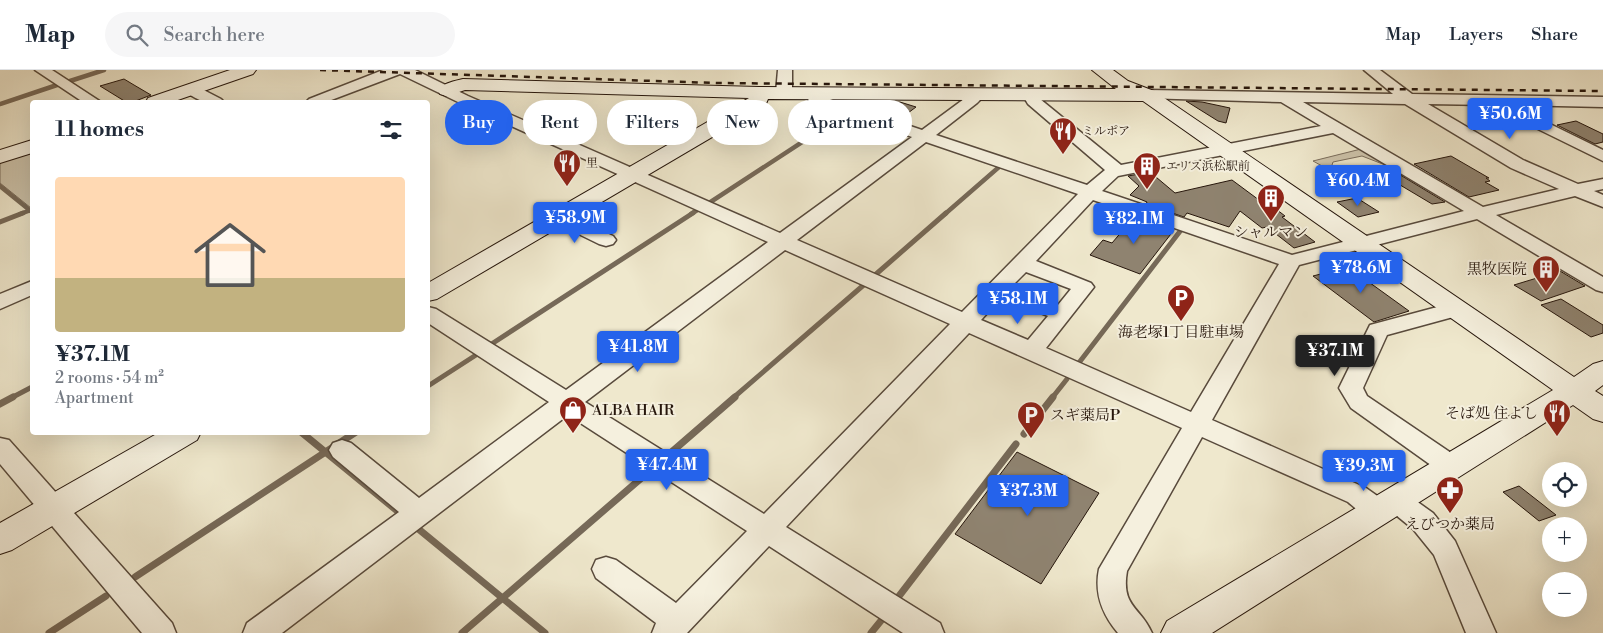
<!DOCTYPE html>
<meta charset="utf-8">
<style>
body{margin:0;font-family:"Libre Bodoni","Noto Serif JP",serif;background:#f6f6f7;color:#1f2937;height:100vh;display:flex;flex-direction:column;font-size:19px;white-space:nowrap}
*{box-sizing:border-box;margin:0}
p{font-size:16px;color:#747a83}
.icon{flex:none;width:28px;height:28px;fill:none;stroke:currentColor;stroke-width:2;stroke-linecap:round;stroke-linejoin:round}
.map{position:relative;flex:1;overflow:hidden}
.details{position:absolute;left:30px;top:30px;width:400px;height:335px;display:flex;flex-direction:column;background:#fff;border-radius:5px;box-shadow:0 5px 20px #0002}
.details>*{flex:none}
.hud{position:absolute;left:445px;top:30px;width:475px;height:45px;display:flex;gap:10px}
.controls{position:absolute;left:1542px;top:392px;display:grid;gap:10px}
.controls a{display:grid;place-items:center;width:45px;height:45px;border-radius:50%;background:#fff;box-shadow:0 5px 20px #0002;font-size:25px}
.price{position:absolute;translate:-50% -42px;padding:0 11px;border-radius:5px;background:#2563eb;color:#fff;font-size:16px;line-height:32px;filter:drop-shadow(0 1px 2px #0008)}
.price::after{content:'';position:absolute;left:50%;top:30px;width:15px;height:11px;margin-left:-8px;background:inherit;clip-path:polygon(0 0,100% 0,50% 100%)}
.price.active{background:#222;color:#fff}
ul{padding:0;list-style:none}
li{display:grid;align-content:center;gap:10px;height:265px;padding:0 25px}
li span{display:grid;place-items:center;height:155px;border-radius:5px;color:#555}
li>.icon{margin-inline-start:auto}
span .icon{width:90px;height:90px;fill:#fffc;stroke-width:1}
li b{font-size:21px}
h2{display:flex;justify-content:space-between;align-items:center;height:60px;padding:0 25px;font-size:21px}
.tag{padding:0 18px;border-radius:22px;background:#fff;box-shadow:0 5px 20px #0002;font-size:18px;line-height:45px}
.tag.active{background:#2563eb;color:#fff}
header{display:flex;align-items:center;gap:30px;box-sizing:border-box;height:70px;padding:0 25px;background:#fff;border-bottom:1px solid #e0e1e3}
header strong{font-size:24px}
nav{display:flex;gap:28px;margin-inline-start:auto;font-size:18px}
.search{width:350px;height:45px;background:#f6f6f7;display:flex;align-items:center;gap:12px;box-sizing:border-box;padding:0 18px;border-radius:28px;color:#747a83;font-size:19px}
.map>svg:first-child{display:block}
.green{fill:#cdc4ac;stroke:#7a6d5c}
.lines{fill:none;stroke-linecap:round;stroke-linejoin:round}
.stream-far2{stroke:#766958;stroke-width:4.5}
.stream-far1{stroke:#766958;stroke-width:5}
.stream{stroke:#766958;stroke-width:7}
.building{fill:#8f8370;stroke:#26160c}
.street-casing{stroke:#584a3c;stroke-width:3}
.secondary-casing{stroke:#26160c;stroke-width:2}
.street{fill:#f5f0de;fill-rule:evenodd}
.secondary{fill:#f5f0de;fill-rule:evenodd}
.rail{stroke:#26160c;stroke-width:2.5;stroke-dasharray:6 6;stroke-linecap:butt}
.labels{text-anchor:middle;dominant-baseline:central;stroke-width:4;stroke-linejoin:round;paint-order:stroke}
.far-poi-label{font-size:12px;fill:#26160c;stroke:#f5f0de;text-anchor:start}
.poi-label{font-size:15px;fill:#26160c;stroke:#f5f0de}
</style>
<header>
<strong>Map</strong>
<div class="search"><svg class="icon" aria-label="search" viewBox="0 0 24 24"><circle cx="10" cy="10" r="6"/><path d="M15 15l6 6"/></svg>Search here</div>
<nav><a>Map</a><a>Layers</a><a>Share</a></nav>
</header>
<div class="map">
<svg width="1603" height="563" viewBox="0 0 1603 563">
<rect width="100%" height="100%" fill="#efe8cd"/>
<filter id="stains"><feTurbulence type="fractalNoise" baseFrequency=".004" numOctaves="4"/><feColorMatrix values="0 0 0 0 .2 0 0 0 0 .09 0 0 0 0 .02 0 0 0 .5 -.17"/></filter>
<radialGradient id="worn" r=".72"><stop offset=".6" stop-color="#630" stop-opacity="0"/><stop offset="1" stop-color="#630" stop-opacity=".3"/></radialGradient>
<g class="green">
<path d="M32,79V138H31L0,113V91Z"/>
<path d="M1361,79L1398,100L1362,86L1333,92L1332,95L1338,101L1333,102L1313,91Z"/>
</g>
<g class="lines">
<g class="stream-far2">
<path d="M70,11L104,0"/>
<path d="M0,34L57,15"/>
<path d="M0,116L32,142"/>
<path d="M709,133L845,44"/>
<path d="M20,144L31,140"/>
<path d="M691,144L699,139"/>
<path d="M945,144L999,97"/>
</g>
<g class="stream-far1">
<path d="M0,152L23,143"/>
<path d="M875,205L946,143"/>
<path d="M490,275L693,143"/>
<path d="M1078,294L1181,160"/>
<path d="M428,316L476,285"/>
<path d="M11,328L32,317"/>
<path d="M733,328L866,213"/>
<path d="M1052,328L1067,309"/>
</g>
<g class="stream">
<path d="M0,334L13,327"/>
<path d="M301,362L401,444"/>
<path d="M1024,364L1053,327"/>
<path d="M667,386L735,327"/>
<path d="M416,457L545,563"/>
<path d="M135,507L356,362"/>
<path d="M896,530L1016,374"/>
<path d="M49,563L106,526"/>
<path d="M462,563L653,398"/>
<path d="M871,563L884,547"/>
</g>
</g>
<g class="building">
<path d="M124,9L134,15L151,25L133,32H126L100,16Z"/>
<path d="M1186,31L1202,32L1230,38L1226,53L1218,51Z"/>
<path d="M894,32H900L916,37L900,49L880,42Z"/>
<path d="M1576,51L1603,64V72L1595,74L1557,55Z"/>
<path d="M1451,86L1489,108H1486L1490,111L1485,112L1499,120L1469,127L1414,94Z"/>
<path d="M1392,100L1445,132L1432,134L1380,103Z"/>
<path d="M1150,102L1175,123L1232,110L1259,130L1263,129L1285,146L1282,147L1315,172L1294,178L1267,157L1262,158L1240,141L1229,157L1187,143L1184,147L1146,134L1147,132L1130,125L1139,116L1128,106Z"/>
<path d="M1357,128L1379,142L1358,147L1337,132Z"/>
<path d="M1135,146L1174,160L1140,204L1090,185L1103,170L1112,173Z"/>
<path d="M1348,197L1409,241L1374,252L1313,206Z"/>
<path d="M1560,201L1585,216L1541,231L1514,215Z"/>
<path d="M1561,229L1603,255V263L1591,267L1541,235Z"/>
<path d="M1017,382L1099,423L1041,514L955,464Z"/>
<path d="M1519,416L1556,445L1539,451L1503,422Z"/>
</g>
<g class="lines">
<g class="street-casing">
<g id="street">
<path d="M35,0H52L101,32H83Z"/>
<path d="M383,0H415L468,26L780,163L912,67L809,31L806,23L809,20H819L822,26L824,27L922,60L964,29L962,24L965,21H975L980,30L977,33L936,65L1087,115L1105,100L1028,34L1022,24L1025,21H1035L1040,29L1121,95L1321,56L1281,32L1142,28L1139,25L1142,22L1147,20L1393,24L1364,0H1380L1412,24L1603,27V37L1511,35L1603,80V91L1489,35L1428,34L1523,90L1578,114L1603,109V119L1594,121L1603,125V137L1575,126L1496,145L1603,207V222L1596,220L1477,149L1299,195L1212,350L1366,418L1383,430L1387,423L1396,419L1405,423L1433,443L1455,471L1496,563H1466L1434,485L1413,459L1391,441L1388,449C1371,454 1361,443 1348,432L1202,367L1127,501C1121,537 1140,536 1152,563H1118C1102,544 1094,524 1099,499L1182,358L969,263L786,457L940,553L944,563H903L769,476L687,563H652L656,553L596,508L592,499L596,490L606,487L616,490L676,533L747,461L568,345L282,563H243L247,553L399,442L333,387L329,380L333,373L342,370L351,373L419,428L549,332L428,253V237L436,239L566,320L768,172L458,32L400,4L326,32H306L309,29ZM1303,32L1405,34L1511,98L1559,119L1483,137ZM1333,63L1464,141L1292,185L1102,121L1118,106ZM926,72L1078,124L962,242L797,170ZM1093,130L1279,194L1191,342L1046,278L1094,217L1091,213L1036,191ZM785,180L950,254L764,444L585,332ZM1026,202L1071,219L1058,235L1012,216ZM1002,227L1048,246L1028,270L981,250Z"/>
<path d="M778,0H792V23L789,26H779L776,23Z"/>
<path d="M192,14L221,29L224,32C210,34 194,31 184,19L187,16Z"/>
<path d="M559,141L613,166L616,170L613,174L606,176L599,174L552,151L550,147L552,143Z"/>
<path d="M32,211V225L0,239V224Z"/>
<path d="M1456,232L1464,234L1467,239L1464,244L1387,265L1363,318L1367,326L1460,389L1464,396L1460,403L1451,406L1442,403L1351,338L1339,318L1370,255Z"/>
<path d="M0,368L9,370L172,553L176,563H142L0,394Z"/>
</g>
</g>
<g class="secondary-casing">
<g id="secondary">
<path d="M230,0H256L253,4L172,32H146L148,28Z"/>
<path d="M1092,0H1113L1128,11L1154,21L1574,307L1593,294L1603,291V315L1595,321L1603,326V352L1593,349L1573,335L1212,563H1161L1167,551L1553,320L1143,31L768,29L765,36L437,229L428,231V213L749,28L465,20L447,26L440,24L438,20C443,13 455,11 463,9L759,17L1116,19Z"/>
<path d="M32,70V83L0,93V80Z"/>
<path d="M160,362H201L197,370L12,480L0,484V453Z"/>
</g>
</g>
<use href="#street" class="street"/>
<use href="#secondary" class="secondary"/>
<path class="rail" d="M320,0L716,13L1603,21"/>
</g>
<defs>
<g id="restaurant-pin" transform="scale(1.4375)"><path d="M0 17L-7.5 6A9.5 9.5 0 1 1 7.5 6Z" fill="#8f2418" stroke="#f5f0de"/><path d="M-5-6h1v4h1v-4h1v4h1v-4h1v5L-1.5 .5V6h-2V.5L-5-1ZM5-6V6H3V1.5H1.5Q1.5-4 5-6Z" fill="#fff"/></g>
<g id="building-pin" transform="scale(1.4375)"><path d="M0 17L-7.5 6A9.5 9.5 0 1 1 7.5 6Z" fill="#8f2418" stroke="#f5f0de"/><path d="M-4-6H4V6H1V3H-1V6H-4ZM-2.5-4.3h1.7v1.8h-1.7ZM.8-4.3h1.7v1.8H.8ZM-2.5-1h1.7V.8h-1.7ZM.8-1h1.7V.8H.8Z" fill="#fff"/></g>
<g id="parking-pin" transform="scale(1.4375)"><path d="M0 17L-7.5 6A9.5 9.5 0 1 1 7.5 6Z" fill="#8f2418" stroke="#f5f0de"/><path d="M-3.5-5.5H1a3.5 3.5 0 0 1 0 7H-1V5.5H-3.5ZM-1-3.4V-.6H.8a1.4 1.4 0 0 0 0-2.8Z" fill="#fff"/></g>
<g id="shop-pin" transform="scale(1.4375)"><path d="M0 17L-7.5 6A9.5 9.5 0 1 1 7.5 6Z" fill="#8f2418" stroke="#f5f0de"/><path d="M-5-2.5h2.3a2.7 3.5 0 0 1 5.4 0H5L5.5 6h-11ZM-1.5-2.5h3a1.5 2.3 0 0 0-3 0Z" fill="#fff"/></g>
<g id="pharmacy-pin" transform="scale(1.4375)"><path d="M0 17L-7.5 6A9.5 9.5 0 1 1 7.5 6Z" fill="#8f2418" stroke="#f5f0de"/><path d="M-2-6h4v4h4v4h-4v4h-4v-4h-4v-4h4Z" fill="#fff"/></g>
</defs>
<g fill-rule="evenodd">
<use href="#restaurant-pin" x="1063" y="61"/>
<use href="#restaurant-pin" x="567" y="93"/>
<use href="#building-pin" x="1147" y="96"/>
<use href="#building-pin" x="1271" y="128"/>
<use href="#building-pin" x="1546" y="199"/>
<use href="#parking-pin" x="1181" y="228"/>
<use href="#shop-pin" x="573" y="340"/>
<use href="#restaurant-pin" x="1557" y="343"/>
<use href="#parking-pin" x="1031" y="345"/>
<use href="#pharmacy-pin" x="1450" y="420"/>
</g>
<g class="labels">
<g class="far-poi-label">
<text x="1082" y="61">ミルポア</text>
<text x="586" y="93">里</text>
<text x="1166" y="96">エリス浜松駅前</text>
</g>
<g class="poi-label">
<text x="1271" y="162">シャルマン</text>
<text x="1527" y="199" text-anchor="end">黒牧医院</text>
<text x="1181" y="262">海老塚1丁目駐車場</text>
<text x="592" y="340" text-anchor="start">ALBA HAIR</text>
<text x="1538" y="343" text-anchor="end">そば処 住よし</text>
<text x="1050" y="345" text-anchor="start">スギ薬局P</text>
<text x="1450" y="454">えびつか薬局</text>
</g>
</g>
<rect width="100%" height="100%" filter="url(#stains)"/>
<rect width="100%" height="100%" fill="url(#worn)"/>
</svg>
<div class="controls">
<a><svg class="icon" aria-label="locate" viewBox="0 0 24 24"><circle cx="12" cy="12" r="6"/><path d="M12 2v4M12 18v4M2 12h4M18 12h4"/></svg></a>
<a>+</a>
<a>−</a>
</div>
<b class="price" style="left:1510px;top:70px">¥50.6M</b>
<b class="price" style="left:1358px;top:137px">¥60.4M</b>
<b class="price" style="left:575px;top:174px">¥58.9M</b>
<b class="price" style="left:1134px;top:175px">¥82.1M</b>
<b class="price" style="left:1361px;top:224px">¥78.6M</b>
<b class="price" style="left:1018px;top:255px">¥58.1M</b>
<b class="price" style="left:638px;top:303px">¥41.8M</b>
<b class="price active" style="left:1335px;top:307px">¥37.1M</b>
<b class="price" style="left:667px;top:421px">¥47.4M</b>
<b class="price" style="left:1364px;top:422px">¥39.3M</b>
<b class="price" style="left:1028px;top:447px">¥37.3M</b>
<div class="hud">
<a class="tag active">Buy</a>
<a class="tag">Rent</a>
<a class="tag">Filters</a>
<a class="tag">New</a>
<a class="tag">Apartment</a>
</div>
<section class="details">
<h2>11 homes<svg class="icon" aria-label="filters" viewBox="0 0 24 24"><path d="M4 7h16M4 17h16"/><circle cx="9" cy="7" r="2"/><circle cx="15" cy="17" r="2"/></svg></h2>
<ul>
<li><span style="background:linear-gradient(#ffd9b3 65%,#c2b280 0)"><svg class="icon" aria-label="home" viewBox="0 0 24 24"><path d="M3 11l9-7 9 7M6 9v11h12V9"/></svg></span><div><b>¥37.1M</b><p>2 rooms · 54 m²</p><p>Apartment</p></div></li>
</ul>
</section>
</div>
